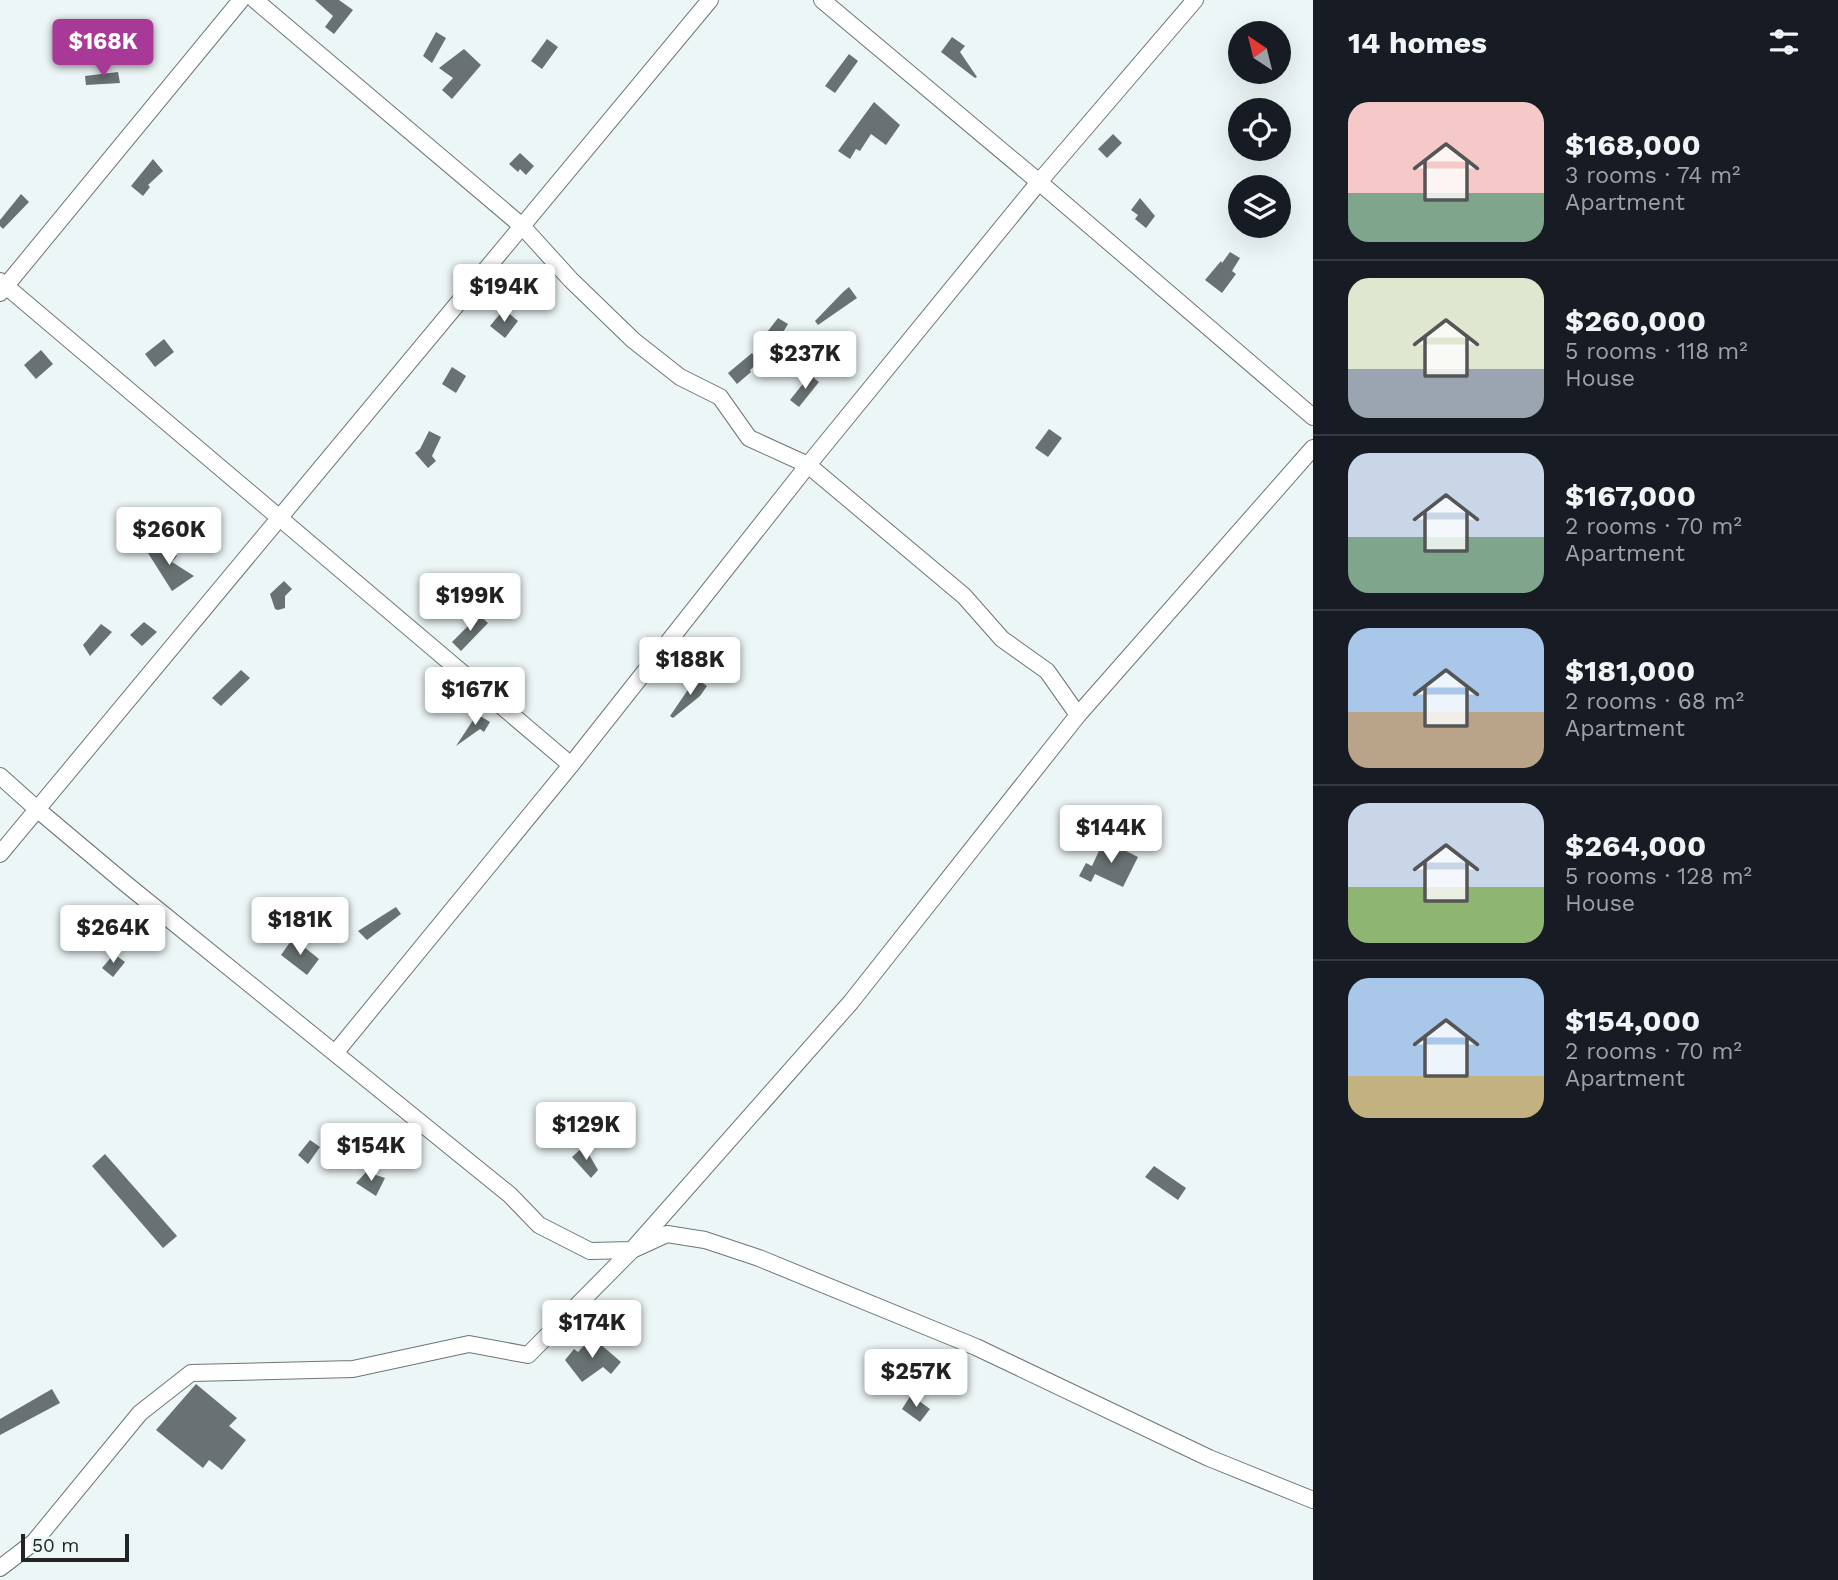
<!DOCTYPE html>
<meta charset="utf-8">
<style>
body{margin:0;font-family:"Work Sans",sans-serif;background:#242831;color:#f1f3f6;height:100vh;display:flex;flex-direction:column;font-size:26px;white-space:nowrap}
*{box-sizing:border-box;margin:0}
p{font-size:23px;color:#9ea1a6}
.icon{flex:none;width:38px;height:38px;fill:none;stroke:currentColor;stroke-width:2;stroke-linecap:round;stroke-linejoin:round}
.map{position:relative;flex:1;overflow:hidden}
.side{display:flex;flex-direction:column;background:#171b24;width:525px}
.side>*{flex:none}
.needle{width:46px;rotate:325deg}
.controls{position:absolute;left:1228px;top:21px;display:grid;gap:14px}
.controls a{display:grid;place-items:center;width:63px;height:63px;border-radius:50%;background:#171b24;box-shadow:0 7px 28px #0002;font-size:35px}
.scale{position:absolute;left:21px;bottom:18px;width:108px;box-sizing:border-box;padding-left:7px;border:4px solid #222525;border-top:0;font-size:19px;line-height:24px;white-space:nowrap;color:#222525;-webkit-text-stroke:5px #edf6f7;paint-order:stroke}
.price{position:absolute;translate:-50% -60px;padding:0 16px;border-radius:7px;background:#fff;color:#222;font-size:23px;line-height:46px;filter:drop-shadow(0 2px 4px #0008)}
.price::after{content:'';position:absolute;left:50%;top:42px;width:21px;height:16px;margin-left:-10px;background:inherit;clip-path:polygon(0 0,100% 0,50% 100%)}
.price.active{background:#a83997;color:#fff}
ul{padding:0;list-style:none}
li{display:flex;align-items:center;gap:21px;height:175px;padding:0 35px}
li+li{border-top:2px solid #363941}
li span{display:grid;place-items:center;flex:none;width:196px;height:140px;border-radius:21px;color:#555}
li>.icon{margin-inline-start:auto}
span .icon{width:84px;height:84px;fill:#fffc;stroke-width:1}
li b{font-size:30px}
h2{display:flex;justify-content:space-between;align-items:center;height:84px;padding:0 35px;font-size:30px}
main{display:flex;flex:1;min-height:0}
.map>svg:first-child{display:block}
.building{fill:#697172}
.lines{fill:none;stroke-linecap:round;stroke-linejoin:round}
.street-casing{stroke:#6d7576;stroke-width:18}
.street{stroke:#fff;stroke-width:16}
</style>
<main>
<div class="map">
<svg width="1313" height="1580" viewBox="0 0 1313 1580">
<rect width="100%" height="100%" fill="#edf6f7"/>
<g class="building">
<path d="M315,0H339L353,10L334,34L325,27L333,16Z"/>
<path d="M436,32L446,38L432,63L423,56Z"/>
<path d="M952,37L965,46L960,52L977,77L975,78L941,52Z"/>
<path d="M547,39L558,47L542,69L531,61Z"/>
<path d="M464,49L481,65L452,99L442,90L453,78L439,68Z"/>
<path d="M849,54L858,61L835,93L825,86Z"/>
<path d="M118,72L120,83L86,85L85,76Z"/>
<path d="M874,102L900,125L886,145L871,134L860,151L856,149L850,159L838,151Z"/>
<path d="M1113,134L1122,143L1107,158L1098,149Z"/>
<path d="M520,153L534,166L526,175L520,169L518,172L509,164Z"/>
<path d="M153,159L163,171L148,185L150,187L143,196L131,186Z"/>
<path d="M21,194L29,202L3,229L0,226V220Z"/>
<path d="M1140,198L1155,216L1146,228L1135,219L1138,215L1131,210Z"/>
<path d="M1230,252L1240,258L1232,271L1236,274L1222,293L1205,280L1221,261L1222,263Z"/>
<path d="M528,264L546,278L538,289L520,274Z"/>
<path d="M849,287L857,298L818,325L815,321L843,292Z"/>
<path d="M504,309L518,321L505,338L490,326Z"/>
<path d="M778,318L788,324L782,334L780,333L770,346L761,340Z"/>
<path d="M164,339L174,352L155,367L145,354Z"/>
<path d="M41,350L53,364L36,379L24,365Z"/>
<path d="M752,353L759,362L750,370L751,372L737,384L728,373Z"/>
<path d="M452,367L466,376L456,393L442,384Z"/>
<path d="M810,375L819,382L799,407L790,400Z"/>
<path d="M1049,429L1062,438L1048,457L1035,448Z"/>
<path d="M429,431L441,437L432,456L436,461L428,468L415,453L420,449Z"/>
<path d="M161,542L177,556L172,562L194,576L172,591L148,553Z"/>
<path d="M284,581L292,589L285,596V608L278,610L275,609L270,594Z"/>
<path d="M479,615L488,623L461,651L452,642Z"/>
<path d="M144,622L157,632L142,646L130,635Z"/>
<path d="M101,624L112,632L90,656L83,645Z"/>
<path d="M241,670L250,678L221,706L212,698Z"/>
<path d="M696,678L707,686L700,696L673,718L670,716Z"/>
<path d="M477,714L490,722L484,732L480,729L456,746Z"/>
<path d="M1104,840L1138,857L1123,887L1095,874L1091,882L1079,876L1086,863L1092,866Z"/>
<path d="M396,907L401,914L367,940L358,931Z"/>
<path d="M293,938L319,959L307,975L281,955Z"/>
<path d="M114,954L125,962L113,977L102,968Z"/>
<path d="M310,1140L320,1147L308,1164L298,1155Z"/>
<path d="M584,1146L598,1170L591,1178L572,1157Z"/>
<path d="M105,1154L177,1236L163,1248L92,1166Z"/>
<path d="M1154,1166L1186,1188L1178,1200L1145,1177Z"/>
<path d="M368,1170L373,1174L385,1178L376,1196L356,1183Z"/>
<path d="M592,1337L621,1362L611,1374L603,1367L582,1382L565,1360L574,1349L578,1352Z"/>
<path d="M196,1384L237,1418L229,1426L246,1440L222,1470L209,1460L203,1468L156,1430Z"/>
<path d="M52,1389L60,1403L0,1435V1419Z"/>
<path d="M911,1395L930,1409L920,1422L902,1409Z"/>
</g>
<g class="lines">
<g class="street-casing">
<g id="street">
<path d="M255,0L522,226L571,280L633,340L680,377L720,397L749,438L808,465L964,596L1002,639L1047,671L1078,715"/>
<path d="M822,0L1039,182L1313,417"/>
<path d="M0,281L571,765"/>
<path d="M0,293L241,0"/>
<path d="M0,776L38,810L126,884L510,1195L539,1225L590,1251L632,1250L667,1234L705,1240L759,1258L976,1347L1209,1458L1313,1500"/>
<path d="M0,854L710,0"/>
<path d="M336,1052L571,765L808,465L1039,182L1195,0"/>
<path d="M0,1568L34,1542L140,1413L191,1373L353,1369L469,1344L528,1355L632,1250L851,1002L1078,715L1313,448"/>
</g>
</g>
<use href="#street" class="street"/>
</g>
</svg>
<div class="controls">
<a><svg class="needle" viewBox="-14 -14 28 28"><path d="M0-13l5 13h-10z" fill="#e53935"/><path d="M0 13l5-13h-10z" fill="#9ea1a6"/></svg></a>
<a><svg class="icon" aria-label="locate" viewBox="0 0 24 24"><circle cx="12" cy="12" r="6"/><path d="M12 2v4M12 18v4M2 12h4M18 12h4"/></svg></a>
<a><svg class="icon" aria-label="layers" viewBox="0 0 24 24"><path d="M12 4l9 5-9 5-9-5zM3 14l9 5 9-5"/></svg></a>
</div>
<div class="scale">50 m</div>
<b class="price active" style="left:103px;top:79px">$168K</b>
<b class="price" style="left:504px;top:324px">$194K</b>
<b class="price" style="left:805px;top:391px">$237K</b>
<b class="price" style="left:169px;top:567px">$260K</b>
<b class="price" style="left:470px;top:633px">$199K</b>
<b class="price" style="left:690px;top:697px">$188K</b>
<b class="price" style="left:475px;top:727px">$167K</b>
<b class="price" style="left:1111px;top:865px">$144K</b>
<b class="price" style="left:300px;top:957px">$181K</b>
<b class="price" style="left:113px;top:965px">$264K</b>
<b class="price" style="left:586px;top:1162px">$129K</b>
<b class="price" style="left:371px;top:1183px">$154K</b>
<b class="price" style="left:592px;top:1360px">$174K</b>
<b class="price" style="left:916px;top:1409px">$257K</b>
</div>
<section class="side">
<h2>14 homes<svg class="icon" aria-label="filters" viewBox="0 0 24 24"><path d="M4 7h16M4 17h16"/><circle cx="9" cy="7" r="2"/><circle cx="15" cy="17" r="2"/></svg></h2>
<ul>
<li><span style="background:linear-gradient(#f6c9c9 65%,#7fa58c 0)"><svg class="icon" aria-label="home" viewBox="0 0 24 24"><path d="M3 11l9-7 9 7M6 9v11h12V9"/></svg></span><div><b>$168,000</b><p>3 rooms · 74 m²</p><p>Apartment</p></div></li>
<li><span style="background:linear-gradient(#dfe7d0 65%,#9aa5b1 0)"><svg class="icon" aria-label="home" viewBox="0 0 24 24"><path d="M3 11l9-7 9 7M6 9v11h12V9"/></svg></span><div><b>$260,000</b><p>5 rooms · 118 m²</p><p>House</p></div></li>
<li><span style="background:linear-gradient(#c9d6e8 60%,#7fa58c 0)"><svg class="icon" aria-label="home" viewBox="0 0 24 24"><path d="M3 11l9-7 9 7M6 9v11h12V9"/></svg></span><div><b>$167,000</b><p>2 rooms · 70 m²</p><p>Apartment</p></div></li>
<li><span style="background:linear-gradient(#a9c7e8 60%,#b9a48a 0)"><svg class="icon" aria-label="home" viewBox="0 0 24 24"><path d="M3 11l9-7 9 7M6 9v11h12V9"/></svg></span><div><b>$181,000</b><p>2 rooms · 68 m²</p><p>Apartment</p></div></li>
<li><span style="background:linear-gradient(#c9d6e8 60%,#8fb573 0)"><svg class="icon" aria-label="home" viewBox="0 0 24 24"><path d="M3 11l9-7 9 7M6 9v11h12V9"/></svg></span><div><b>$264,000</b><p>5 rooms · 128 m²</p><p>House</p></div></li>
<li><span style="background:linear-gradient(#a9c7e8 70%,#c2b280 0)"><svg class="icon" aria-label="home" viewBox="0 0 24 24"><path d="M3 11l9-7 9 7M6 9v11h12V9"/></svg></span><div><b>$154,000</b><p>2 rooms · 70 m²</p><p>Apartment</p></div></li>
</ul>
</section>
</main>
